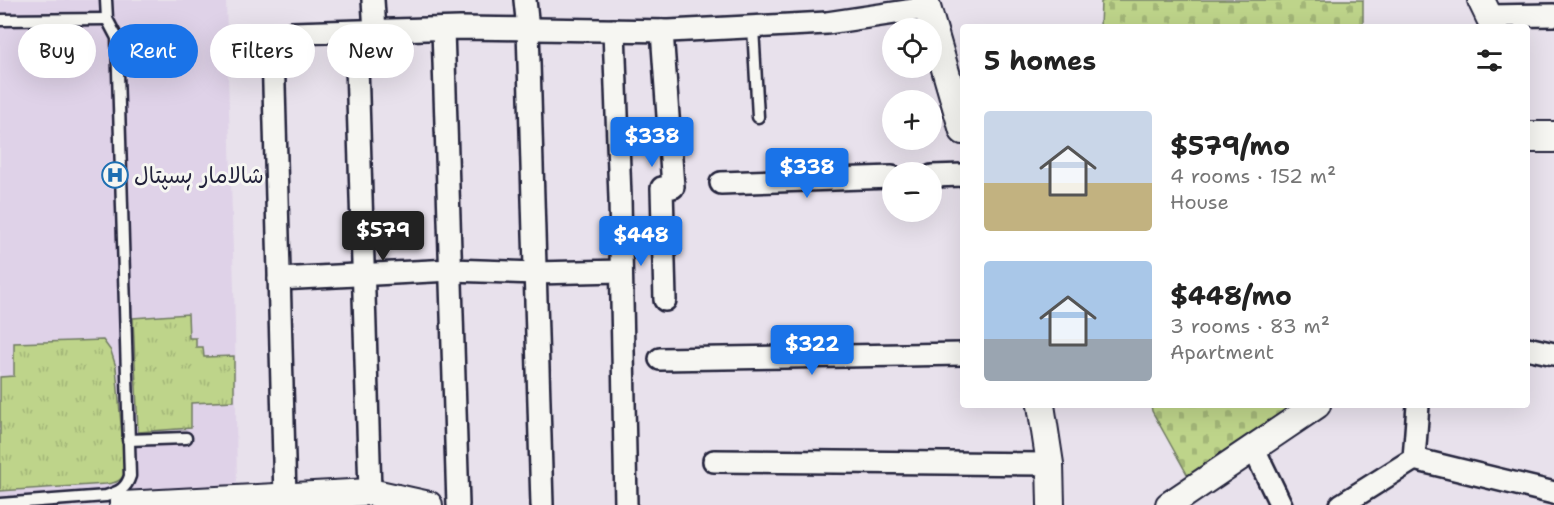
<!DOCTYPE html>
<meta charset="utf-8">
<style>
body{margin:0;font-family:"Shantell Sans","Playpen Sans Arabic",sans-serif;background:#f6f6f6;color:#222;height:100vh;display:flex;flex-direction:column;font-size:22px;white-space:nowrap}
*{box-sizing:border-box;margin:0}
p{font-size:20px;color:#767676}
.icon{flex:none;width:33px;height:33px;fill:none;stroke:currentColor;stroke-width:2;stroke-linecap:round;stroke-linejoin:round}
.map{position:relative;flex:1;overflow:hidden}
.details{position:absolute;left:960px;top:24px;width:570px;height:384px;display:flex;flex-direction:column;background:#fff;border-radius:6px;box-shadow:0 6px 24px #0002}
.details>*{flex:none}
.top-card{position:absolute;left:18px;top:24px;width:570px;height:54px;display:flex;gap:12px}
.fabs{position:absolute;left:882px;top:18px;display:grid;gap:12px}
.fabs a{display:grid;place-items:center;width:60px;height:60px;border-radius:50%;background:#fff;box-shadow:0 6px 24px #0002;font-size:30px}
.price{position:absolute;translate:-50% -51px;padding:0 14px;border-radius:6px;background:#1a73e8;color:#fff;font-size:20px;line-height:39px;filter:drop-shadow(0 2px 3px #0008)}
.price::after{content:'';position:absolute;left:50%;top:36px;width:18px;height:14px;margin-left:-9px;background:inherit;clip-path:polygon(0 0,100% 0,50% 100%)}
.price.on{background:#222;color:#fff}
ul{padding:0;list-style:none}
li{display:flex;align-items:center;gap:18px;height:150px;padding:0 24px}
li span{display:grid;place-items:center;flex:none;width:168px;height:120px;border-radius:6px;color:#555}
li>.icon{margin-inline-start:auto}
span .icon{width:72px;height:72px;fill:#fffc;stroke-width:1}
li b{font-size:26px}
h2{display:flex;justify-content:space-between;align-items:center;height:72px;padding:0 24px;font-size:26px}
.pill{padding:0 21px;border-radius:27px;background:#fff;box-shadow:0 6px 24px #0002;font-size:21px;line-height:54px}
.pill.on{background:#1a73e8;color:#fff}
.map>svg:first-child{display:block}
.built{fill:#dfd2e8}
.grass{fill:url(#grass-tufts);stroke:#707b62;stroke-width:1.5}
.cemetery{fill:url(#cemetery-stones);stroke:#707b62;stroke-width:1.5}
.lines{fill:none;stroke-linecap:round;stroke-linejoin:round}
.service-casing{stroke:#22223b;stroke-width:15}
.minor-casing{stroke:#22223b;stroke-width:26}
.tertiary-casing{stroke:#22223b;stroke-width:30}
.secondary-casing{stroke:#22223b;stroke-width:34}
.service{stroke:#f6f6f2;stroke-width:10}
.minor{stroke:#f6f6f2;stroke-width:21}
.tertiary{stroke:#f6f6f2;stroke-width:26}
.secondary{stroke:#f6f6f2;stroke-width:30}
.labels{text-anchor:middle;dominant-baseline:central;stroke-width:6;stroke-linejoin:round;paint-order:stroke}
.poi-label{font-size:22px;fill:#22223b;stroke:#f6f6f2;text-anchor:start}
</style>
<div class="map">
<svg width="1554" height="505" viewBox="0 0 1554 505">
<defs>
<pattern id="grass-tufts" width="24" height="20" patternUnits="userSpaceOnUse" patternTransform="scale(1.5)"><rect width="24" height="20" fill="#bed48a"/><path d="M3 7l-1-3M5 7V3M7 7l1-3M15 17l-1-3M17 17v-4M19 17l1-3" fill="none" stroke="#a3b678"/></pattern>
<pattern id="cemetery-stones" width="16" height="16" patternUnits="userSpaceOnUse" patternTransform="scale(1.5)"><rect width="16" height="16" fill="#bed48a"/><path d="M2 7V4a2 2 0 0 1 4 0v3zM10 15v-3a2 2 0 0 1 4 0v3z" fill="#a3b678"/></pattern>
</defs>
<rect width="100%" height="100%" fill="#e8e1ec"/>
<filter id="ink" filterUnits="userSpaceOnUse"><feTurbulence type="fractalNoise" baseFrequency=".0167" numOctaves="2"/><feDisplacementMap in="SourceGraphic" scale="12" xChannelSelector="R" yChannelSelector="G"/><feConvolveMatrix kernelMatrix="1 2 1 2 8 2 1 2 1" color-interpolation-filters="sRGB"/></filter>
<g filter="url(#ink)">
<path class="built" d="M0,0H226L235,325L237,493L78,505H0Z"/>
<g class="grass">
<path d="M188,314L189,338H196V347H203L204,357L234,356V401L191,403V428L138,432L133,318Z"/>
<path d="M103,340L111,351L116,367L125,470C123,481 116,483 106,484L0,491V377L14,376V343Z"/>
</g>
<g class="cemetery">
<path d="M1105,0H1363V27H1100L1101,2Z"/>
<path d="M1151,405H1306L1192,483L1152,411Z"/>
</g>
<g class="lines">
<g class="service-casing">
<g id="service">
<path d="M0,20L107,19"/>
<path d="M753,27L758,117"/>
<path d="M128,440L186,438"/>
<path d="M0,504L106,496C119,492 126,489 130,476L117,38L107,19L106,0"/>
</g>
</g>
<g class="minor-casing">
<g id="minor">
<path d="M373,0L375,31"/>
<path d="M525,0L528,29L542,505"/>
<path d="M1490,16L1554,15"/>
<path d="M443,29L458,505"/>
<path d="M614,30L620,198L626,505"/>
<path d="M662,31L673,187L662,188L665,300"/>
<path d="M356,32L370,492"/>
<path d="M932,176L963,175"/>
<path d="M721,183L892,177"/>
<path d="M279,279L451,270L535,273L621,271"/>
<path d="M1527,348L1554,354"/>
<path d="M660,359L963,354"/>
<path d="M1254,449L1281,505"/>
<path d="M1414,459L1554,493"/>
<path d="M714,461L1050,464"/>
<path d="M285,497L273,49L279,36L292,33L460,28L669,31L827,23L928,8"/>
<path d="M1341,505L1414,459L1418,405"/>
</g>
</g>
<g class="tertiary-casing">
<g id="tertiary">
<path d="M925,0L963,131"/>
<path d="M1481,0L1494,27"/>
<path d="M1041,405L1050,464L1051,505"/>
<path d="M123,505L370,492L429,505"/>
<path d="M1169,505L1317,405"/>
</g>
</g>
<g class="secondary-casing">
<path id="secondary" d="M1527,137H1554"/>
</g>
<use href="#service" class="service"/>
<use href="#minor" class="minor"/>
<use href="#tertiary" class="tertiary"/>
<use href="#secondary" class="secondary"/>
</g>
</g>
<defs>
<g id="hospital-ring" transform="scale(1.35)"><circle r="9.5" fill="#f6f6f2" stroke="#1f6fb2" stroke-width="1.5"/><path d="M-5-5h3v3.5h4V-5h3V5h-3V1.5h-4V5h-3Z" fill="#1f6fb2"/></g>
</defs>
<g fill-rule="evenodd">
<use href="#hospital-ring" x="115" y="175"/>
</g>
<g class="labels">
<g class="poi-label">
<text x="134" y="175">شالامار ہسپتال</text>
</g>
</g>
</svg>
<div class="fabs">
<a><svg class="icon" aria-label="locate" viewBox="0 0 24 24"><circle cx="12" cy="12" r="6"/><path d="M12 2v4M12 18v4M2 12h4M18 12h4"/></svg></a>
<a>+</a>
<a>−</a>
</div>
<b class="price" style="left:652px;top:168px">$338</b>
<b class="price" style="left:807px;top:199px">$338</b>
<b class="price on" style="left:383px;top:262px">$579</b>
<b class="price" style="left:641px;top:267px">$448</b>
<b class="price" style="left:812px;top:376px">$322</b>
<div class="top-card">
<a class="pill">Buy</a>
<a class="pill on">Rent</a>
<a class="pill">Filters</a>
<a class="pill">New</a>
</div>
<section class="details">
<h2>5 homes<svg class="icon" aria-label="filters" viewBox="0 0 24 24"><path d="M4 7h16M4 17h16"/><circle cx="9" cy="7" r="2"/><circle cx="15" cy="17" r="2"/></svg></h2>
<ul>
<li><span style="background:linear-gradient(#c9d6e8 60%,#c2b280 0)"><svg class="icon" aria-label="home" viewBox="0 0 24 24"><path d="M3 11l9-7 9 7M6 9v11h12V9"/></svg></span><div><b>$579/mo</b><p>4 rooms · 152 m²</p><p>House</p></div></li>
<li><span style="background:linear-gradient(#a9c7e8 65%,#9aa5b1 0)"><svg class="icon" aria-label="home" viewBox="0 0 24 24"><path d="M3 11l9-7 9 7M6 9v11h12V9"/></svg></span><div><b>$448/mo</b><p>3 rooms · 83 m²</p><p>Apartment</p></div></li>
</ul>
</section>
</div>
